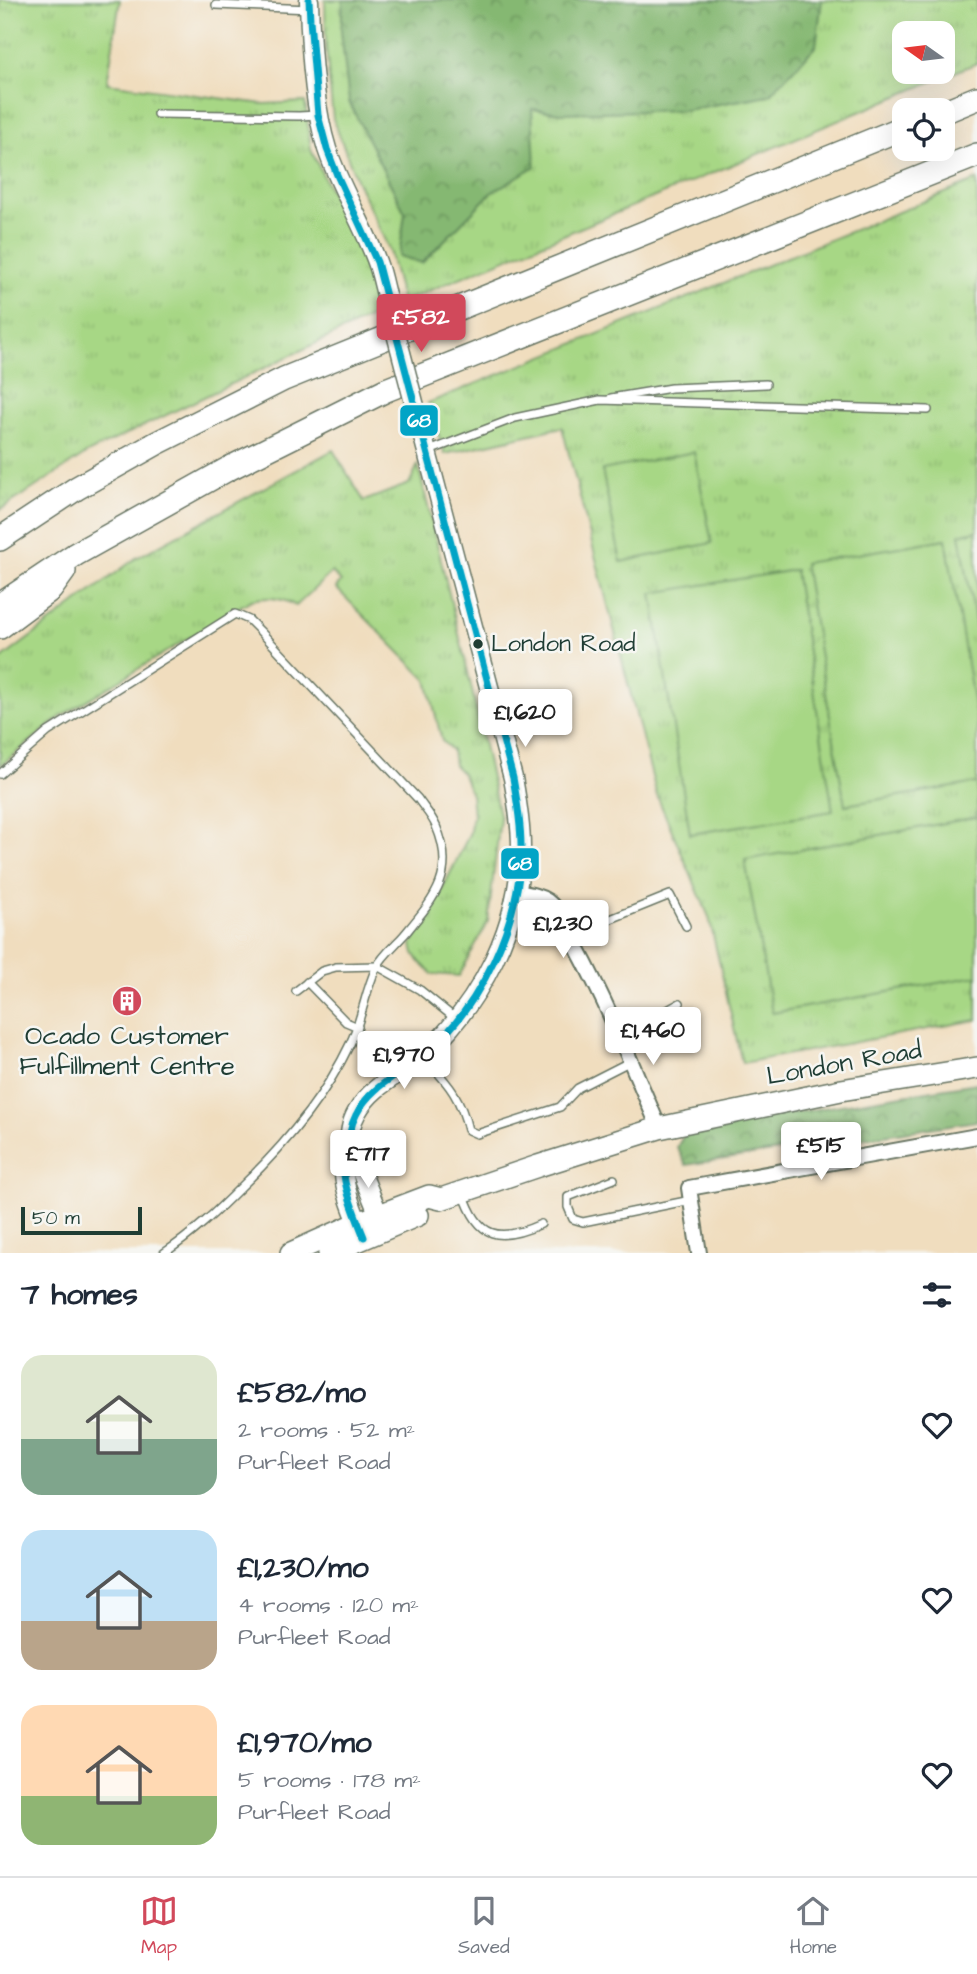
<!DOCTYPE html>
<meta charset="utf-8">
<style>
body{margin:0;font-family:"Architects Daughter",sans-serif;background:#f6f6f7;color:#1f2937;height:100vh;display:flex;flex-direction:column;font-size:26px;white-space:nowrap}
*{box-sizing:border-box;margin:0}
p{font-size:23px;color:#747a83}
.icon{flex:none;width:38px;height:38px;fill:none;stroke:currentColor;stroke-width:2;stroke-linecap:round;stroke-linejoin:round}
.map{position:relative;height:1253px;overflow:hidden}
.side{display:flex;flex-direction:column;background:#fff;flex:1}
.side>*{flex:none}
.needle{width:46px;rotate:284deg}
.buttons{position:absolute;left:892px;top:21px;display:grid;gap:14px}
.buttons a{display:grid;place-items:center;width:63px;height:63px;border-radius:14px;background:#fff;box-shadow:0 7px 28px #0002;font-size:35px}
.scale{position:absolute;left:21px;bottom:18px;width:121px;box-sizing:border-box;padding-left:7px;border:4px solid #1f3d34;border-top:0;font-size:19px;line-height:24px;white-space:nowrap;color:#1f3d34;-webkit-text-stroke:5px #f6f6f2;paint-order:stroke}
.price{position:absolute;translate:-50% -60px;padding:0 16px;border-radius:7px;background:#fff;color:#222;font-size:23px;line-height:46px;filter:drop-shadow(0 2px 4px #0008)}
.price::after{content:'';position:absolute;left:50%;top:42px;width:21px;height:16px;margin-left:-10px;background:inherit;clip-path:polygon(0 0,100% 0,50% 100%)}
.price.on{background:#d1495b;color:#fff}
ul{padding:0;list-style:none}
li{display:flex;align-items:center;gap:21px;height:175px;padding:0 21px}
li span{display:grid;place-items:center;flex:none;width:196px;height:140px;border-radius:21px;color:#555}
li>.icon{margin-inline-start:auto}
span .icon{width:84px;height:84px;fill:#fffc;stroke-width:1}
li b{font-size:30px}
h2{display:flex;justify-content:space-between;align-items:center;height:84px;padding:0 21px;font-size:30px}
.tab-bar{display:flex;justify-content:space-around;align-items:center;height:98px;border-top:2px solid #e0e1e3;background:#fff;font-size:19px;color:#747a83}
.tab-bar a{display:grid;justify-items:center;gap:4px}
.tab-bar .on{color:#d1495b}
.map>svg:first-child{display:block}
.grass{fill:url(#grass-tufts);stroke:#638a5c;stroke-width:2;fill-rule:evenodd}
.forest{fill:url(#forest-crowns);stroke:#527a53;stroke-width:2}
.garden{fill:#a7d785;stroke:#638a5c;stroke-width:2}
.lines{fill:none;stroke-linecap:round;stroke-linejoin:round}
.service-casing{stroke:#687564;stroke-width:10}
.minor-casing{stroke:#687564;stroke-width:18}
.tertiary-casing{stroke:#687564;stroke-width:21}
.primary-casing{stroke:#687564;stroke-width:24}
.trunk-casing{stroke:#687564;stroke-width:26}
.service{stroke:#fff;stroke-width:7}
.minor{stroke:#fff;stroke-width:14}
.tertiary{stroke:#fff;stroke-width:18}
.primary{stroke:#fff;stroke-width:21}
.trunk{stroke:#fff;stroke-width:23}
.tertiary-bridge-casing{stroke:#687564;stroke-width:21;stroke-linecap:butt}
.tertiary-bridge{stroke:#fff;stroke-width:18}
.bus-1-casing{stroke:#f6f6f2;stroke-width:12}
.bus-1{stroke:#02a4c6;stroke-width:7}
.bus-dot{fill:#1f3d34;stroke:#f6f6f2;stroke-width:2.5}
.labels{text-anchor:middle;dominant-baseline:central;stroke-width:5;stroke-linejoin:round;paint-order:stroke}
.bus-label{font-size:24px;fill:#1f3d34;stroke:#f6f6f2;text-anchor:start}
.poi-label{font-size:26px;fill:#1f3d34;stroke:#f6f6f2}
.street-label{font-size:26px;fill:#1f3d34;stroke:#f6f6f2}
.line-badge{stroke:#f6f6f2;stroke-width:2.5}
.badge-label{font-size:19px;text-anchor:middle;font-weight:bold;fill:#fff}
</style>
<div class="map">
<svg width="977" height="1253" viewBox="0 0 977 1253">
<defs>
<pattern id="grass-tufts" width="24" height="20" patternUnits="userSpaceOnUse" patternTransform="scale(1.75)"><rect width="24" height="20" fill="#a7d785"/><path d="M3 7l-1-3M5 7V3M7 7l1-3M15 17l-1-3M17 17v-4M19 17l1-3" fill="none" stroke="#8fb973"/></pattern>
<pattern id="forest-crowns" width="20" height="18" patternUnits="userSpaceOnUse" patternTransform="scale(1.75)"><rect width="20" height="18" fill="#85b872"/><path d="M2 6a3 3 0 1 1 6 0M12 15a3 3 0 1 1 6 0" fill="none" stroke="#6c975e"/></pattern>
</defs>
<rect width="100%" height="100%" fill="#f6f6f2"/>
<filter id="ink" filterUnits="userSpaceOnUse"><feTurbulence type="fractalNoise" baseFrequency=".0143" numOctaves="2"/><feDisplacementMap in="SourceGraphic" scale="14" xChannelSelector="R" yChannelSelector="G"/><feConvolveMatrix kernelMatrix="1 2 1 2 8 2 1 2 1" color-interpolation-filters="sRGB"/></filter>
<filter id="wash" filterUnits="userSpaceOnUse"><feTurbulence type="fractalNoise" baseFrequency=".00686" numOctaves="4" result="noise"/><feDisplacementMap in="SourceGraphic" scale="28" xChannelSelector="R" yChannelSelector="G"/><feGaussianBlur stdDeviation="1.57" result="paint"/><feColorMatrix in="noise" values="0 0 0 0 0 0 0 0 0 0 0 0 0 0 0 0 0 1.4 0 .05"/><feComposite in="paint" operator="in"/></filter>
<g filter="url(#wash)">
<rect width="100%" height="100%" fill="#f0ddbe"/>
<g class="grass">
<path d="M0,0H120L107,83L263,104L305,102L311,150L364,263L377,314L89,452L0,510Z"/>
<path d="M325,0H977V63L402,302L388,247L357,181L333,119L326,48ZM905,33H943V72H905Z"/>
<path d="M977,180V1020L742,1063L709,917L657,796L562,427L445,454L428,403Z"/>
<path d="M333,450L364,501L409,484L418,465L468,672L500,819L488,921L459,976L432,974L419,961L414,953L412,945L417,932L431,912L469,835L473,815L471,794L462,773L454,765L452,750L442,741L427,680L336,588L341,582L332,572L296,606C282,597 268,596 251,600L63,715L0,766V660L136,558Z"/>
</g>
<g class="forest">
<path d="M343,0H822L816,46L769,95L686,110L561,113L532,109L535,166L491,193L422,263L399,256L405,213L349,102L341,31Z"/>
<path d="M977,1083V1121L686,1165L677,1147L687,1130Z"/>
</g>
<g class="garden">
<path d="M694,452L712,543L621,562L602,470Z"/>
<path d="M977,531V632L960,534Z"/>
<path d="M946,539L977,723V783L845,805L804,563Z"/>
<path d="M795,570L833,811L690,834L652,593Z"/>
<path d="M977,817V976L772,1013L745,860Z"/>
</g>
</g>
<g filter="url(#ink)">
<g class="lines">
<g class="service-casing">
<g id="service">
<path d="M216,5L310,9"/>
<path d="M157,114L299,116L318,115"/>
<path d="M611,398L671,388L766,384"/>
<path d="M429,451L515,418L600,400L928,410"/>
<path d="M0,774L48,732L235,614L249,620L260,631L418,799C424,808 432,816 436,826C457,874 434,899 404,935C395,945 382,956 376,968C365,992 362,1019 350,1044C324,1099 285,1145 241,1187C217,1211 193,1234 164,1253"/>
<path d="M571,935L670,895L686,926"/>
<path d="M307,982L346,1022L358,1027"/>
<path d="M296,991L322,971L336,967L377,966L420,990L457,1020"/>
<path d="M621,1036L680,1003"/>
<path d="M423,1056C446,1082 460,1094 468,1130L477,1134L560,1107L578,1088L631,1061"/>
<path d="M614,1179L568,1197V1207L573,1219L583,1222L691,1200"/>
<path d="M463,1192C478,1239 499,1243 541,1224"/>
</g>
</g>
<g class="minor-casing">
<g id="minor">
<path d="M516,892C527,894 538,895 547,901C560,911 569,932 576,946C608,1005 633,1067 659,1128"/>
<path d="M699,1253L689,1188L977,1136"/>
</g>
</g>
<g class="tertiary-casing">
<g id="tertiary">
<path d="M309,0C310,47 313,104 327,149C340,188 363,223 377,262C382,275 384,289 388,303"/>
<path d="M348,1158L359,1166L384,1228"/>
<path d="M363,1235C356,1217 345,1194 344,1174C344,1169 347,1164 348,1158C350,1142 348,1127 357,1112C374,1082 402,1075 425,1054C482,1001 520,925 521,847C521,824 517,800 513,778L417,414"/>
</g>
</g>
<g class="primary-casing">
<g id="primary">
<path d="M291,1253L358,1223L429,1196L441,1199L538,1166L659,1128L841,1090L977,1068"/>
<path d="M329,1253L418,1215"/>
</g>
</g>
<g class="trunk-casing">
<g id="trunk">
<path d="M943,112L977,98"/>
<path d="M0,539L77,488L157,443L284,379L905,127"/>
<path d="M0,605L76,554L228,469L386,390L977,155"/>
<path d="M0,627L51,589L64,571"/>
</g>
</g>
<use href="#service" class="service"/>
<use href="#minor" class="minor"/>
<use href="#tertiary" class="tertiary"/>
<use href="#primary" class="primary"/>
<use href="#trunk" class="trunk"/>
<g class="tertiary-bridge-casing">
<path id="tertiary-bridge" d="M388,303L417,414"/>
</g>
<use href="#tertiary-bridge" class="tertiary-bridge"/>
<g class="bus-1-casing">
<path id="bus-1" d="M309,0L310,20L318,115L327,149L337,175L377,262L513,778C517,800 521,823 521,846C521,920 481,1009 422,1056C399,1075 370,1086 356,1115C349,1128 349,1141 348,1156C347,1161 344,1166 344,1171C343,1187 358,1222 364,1237"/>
</g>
<use href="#bus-1" class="bus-1"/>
</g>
</g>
<defs>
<g id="building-disc" transform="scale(1.575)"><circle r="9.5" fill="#d1495b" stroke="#f6f6f2"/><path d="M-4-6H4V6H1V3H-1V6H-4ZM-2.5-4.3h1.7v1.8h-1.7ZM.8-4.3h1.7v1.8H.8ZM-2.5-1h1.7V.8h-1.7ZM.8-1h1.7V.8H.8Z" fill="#fff"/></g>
</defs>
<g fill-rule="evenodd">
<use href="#building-disc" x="127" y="1001"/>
</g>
<circle class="bus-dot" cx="478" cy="644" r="6"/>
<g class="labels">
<g class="bus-label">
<text x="491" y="644">London Road</text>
</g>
<g class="poi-label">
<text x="127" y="1036">Ocado Customer<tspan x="127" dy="30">Fulfillment Centre</tspan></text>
</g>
<g class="street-label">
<text transform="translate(844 1063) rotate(-10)">London Road</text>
</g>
</g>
<g class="line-badge">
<rect x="399" y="404" width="40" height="33" rx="7" fill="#02a4c6"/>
<rect x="500" y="847" width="40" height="33" rx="7" fill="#02a4c6"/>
</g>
<g class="badge-label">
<text x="419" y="427">68</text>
<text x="520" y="870">68</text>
</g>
</svg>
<div class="buttons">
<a><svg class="needle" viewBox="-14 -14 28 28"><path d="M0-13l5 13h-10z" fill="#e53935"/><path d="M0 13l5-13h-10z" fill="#747a83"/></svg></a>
<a><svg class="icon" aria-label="locate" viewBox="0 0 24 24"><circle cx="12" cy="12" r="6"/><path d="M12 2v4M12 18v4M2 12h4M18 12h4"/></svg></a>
</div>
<div class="scale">50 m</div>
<b class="price on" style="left:421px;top:354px">£582</b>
<b class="price" style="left:525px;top:749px">£1,620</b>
<b class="price" style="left:563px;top:960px">£1,230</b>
<b class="price" style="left:653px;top:1067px">£1,460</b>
<b class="price" style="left:404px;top:1091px">£1,970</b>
<b class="price" style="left:821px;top:1182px">£515</b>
<b class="price" style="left:368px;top:1190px">£717</b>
</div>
<section class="side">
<h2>7 homes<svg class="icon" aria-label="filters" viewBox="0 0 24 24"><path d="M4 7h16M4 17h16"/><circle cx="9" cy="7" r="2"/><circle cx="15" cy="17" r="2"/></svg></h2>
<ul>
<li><span style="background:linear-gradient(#dfe7d0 60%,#7fa58c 0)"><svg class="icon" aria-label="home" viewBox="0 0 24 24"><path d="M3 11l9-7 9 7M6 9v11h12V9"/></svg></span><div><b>£582/mo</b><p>2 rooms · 52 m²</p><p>Purfleet Road</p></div><svg class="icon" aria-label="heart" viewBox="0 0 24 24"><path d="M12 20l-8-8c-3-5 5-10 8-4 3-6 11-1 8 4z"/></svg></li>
<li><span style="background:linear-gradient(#bfe0f5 65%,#b9a48a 0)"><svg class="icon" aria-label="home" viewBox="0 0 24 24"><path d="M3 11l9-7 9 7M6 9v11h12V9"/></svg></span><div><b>£1,230/mo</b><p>4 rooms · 120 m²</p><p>Purfleet Road</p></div><svg class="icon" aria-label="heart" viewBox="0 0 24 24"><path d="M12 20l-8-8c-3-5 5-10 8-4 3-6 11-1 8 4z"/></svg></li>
<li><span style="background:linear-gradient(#ffd9b3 65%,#8fb573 0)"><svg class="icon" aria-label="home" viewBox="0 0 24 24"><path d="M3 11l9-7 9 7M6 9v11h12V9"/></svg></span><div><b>£1,970/mo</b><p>5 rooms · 178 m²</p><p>Purfleet Road</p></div><svg class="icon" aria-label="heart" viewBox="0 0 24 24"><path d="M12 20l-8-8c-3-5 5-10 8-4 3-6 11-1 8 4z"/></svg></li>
</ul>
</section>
<nav class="tab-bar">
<a class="on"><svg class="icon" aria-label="map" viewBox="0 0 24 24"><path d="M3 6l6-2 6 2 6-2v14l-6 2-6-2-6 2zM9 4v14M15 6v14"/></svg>Map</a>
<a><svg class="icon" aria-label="saved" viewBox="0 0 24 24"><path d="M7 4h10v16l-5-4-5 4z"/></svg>Saved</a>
<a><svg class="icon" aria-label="home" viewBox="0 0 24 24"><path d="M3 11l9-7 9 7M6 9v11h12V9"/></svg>Home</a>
</nav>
